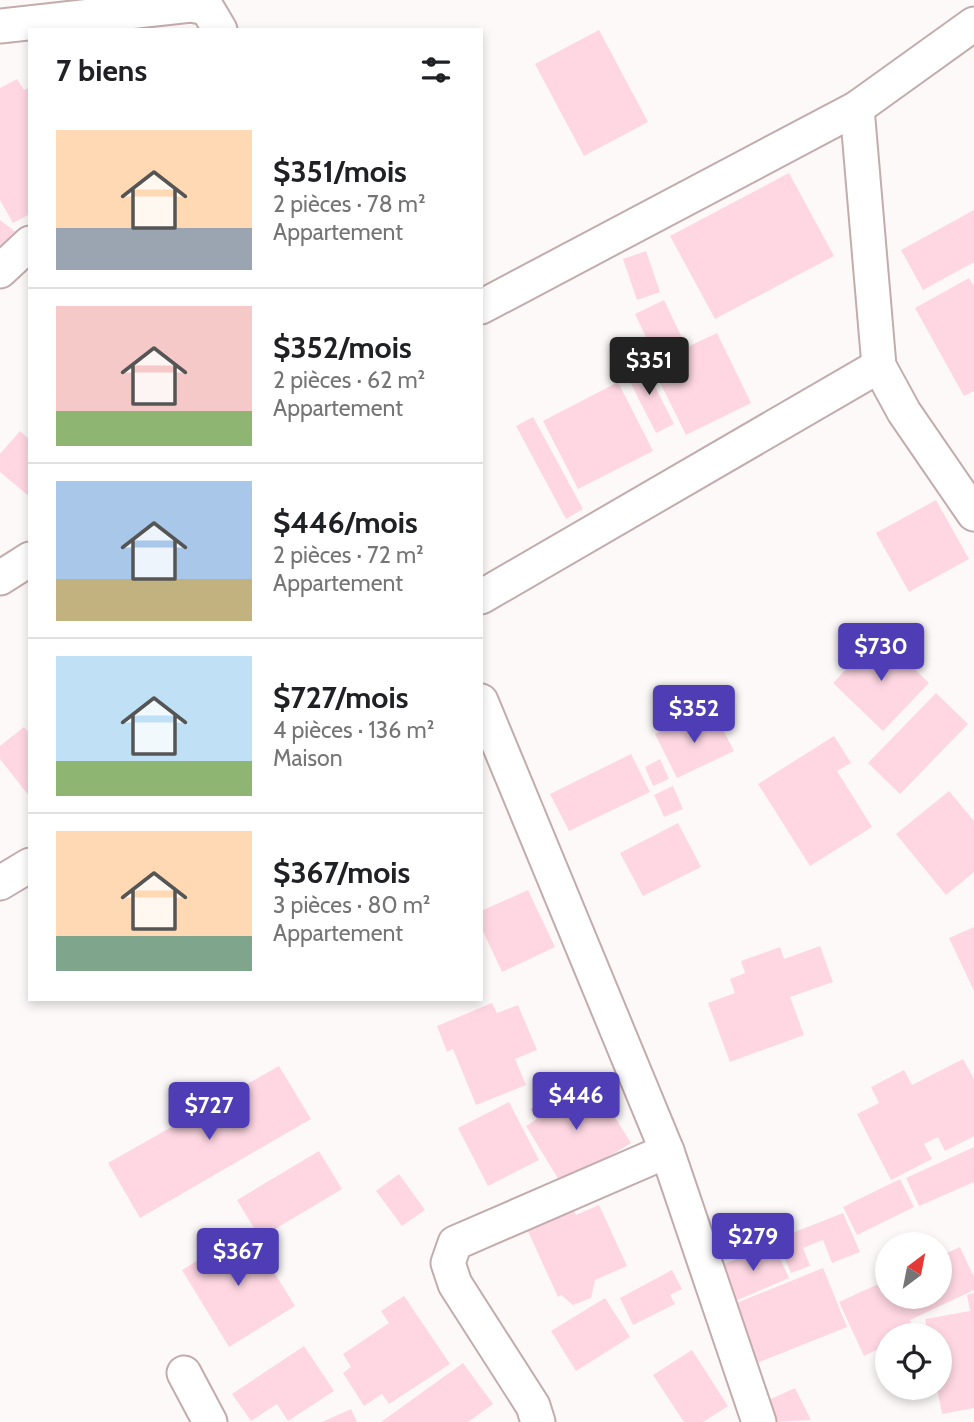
<!DOCTYPE html>
<html lang="fr">
<meta charset="utf-8">
<style>
body{margin:0;font-family:Cabin,sans-serif;background:#f2f2f2;color:#202124;height:100vh;display:flex;flex-direction:column;font-size:26px;white-space:nowrap}
*{box-sizing:border-box;margin:0}
p{font-size:23px;color:#757577}
.icon{flex:none;width:38px;height:38px;fill:none;stroke:currentColor;stroke-width:2;stroke-linecap:round;stroke-linejoin:round}
.map{position:relative;flex:1;overflow:hidden}
.panel{position:absolute;left:28px;top:28px;width:455px;height:973px;display:flex;flex-direction:column;background:#fff;border-radius:0px;box-shadow:0 4px 10px #0003}
.panel>*{flex:none}
.needle{width:46px;rotate:32deg}
.fabs{position:absolute;left:875px;top:1232px;display:grid;gap:14px}
.fabs a{display:grid;place-items:center;width:77px;height:77px;border-radius:50%;background:#fff;box-shadow:0 4px 10px #0003;font-size:35px}
.price{position:absolute;translate:-50% -60px;padding:0 16px;border-radius:7px;background:#4f3db5;color:#fff;font-size:23px;line-height:46px;filter:drop-shadow(0 2px 4px #0008)}
.price::after{content:'';position:absolute;left:50%;top:42px;width:21px;height:16px;margin-left:-10px;background:inherit;clip-path:polygon(0 0,100% 0,50% 100%)}
.price.current{background:#222;color:#fff}
ul{padding:0;list-style:none}
li{display:flex;align-items:center;gap:21px;height:175px;padding:0 28px}
li+li{border-top:2px solid #e0e0e0}
li span{display:grid;place-items:center;flex:none;width:196px;height:140px;border-radius:0px;color:#555}
li>.icon{margin-inline-start:auto}
span .icon{width:84px;height:84px;fill:#fffc;stroke-width:1}
li b{font-size:30px}
h2{display:flex;justify-content:space-between;align-items:center;height:84px;padding:0 28px;font-size:30px}
.map>svg:first-child{display:block}
.building{fill:#fed7e2}
.lines{fill:none;stroke-linecap:round;stroke-linejoin:round}
.street-casing{stroke:#c2acac;stroke-width:37}
.street{stroke:#fff;stroke-width:33}
</style>
<div class="map">
<svg width="974" height="1422" viewBox="0 0 974 1422">
<rect width="100%" height="100%" fill="#fdf9f9"/>
<g class="building">
<path d="M599,30L648,122L584,156L535,64Z"/>
<path d="M17,79L24,90L30,87V214L13,223L0,200V88Z"/>
<path d="M789,173L834,256L715,319L670,236Z"/>
<path d="M974,210V262L923,290L901,250Z"/>
<path d="M0,220L16,232L0,254Z"/>
<path d="M646,251L660,292L637,300L623,259Z"/>
<path d="M969,278L974,286V391L964,396L915,308Z"/>
<path d="M664,300L683,340L654,354L635,314Z"/>
<path d="M717,333L751,403L686,435L651,364Z"/>
<path d="M642,361L674,424L656,433L624,370Z"/>
<path d="M618,382L653,451L578,489L543,421Z"/>
<path d="M533,417L583,509L566,519L516,426Z"/>
<path d="M20,431L30,440V497L0,472V454Z"/>
<path d="M936,500L969,559L909,592L876,533Z"/>
<path d="M879,635L929,683L883,731L833,683Z"/>
<path d="M936,693L968,724L900,794L868,763Z"/>
<path d="M716,716L734,751L677,778L655,734L683,720L688,729Z"/>
<path d="M24,727L30,734V797L0,759V746Z"/>
<path d="M834,736L851,763L837,771L872,827L810,866L758,784Z"/>
<path d="M631,754L650,792L569,831L550,794Z"/>
<path d="M660,759L669,779L653,786L645,767Z"/>
<path d="M673,786L683,809L664,817L654,795Z"/>
<path d="M949,791L974,821V872L946,895L896,834Z"/>
<path d="M678,823L701,867L643,896L620,853Z"/>
<path d="M528,890L555,947L502,972L481,927V911Z"/>
<path d="M974,927V991L949,938Z"/>
<path d="M820,946L833,982L790,997L804,1035L730,1062L708,1003L735,993L730,979L745,973L741,961L780,947L784,959Z"/>
<path d="M492,1003L497,1013L518,1005L537,1050L515,1059L526,1085L476,1105L453,1049L447,1052L437,1026Z"/>
<path d="M963,1059L974,1079V1136L945,1151L938,1137L924,1144L932,1159L891,1180L857,1114L879,1103L871,1087L904,1070L912,1085Z"/>
<path d="M279,1066L311,1119L140,1218L108,1163Z"/>
<path d="M594,1084L631,1143L562,1185L526,1126L537,1119L530,1109L571,1085L577,1095Z"/>
<path d="M509,1102L539,1160L488,1186L458,1128Z"/>
<path d="M974,1147V1182L919,1206L906,1178Z"/>
<path d="M319,1151L342,1189L260,1238L237,1200Z"/>
<path d="M399,1174L425,1210L402,1226L376,1191Z"/>
<path d="M900,1179L914,1207L857,1235L843,1207Z"/>
<path d="M599,1205L627,1266L595,1280L591,1298L573,1305L561,1295L558,1297L526,1227L572,1207L576,1215Z"/>
<path d="M843,1213L860,1252L832,1263L823,1240L803,1248L810,1266L791,1273L777,1239Z"/>
<path d="M248,1230L295,1306L229,1347L182,1270Z"/>
<path d="M773,1243L789,1278L733,1302L718,1267Z"/>
<path d="M960,1247L974,1277V1290L910,1320L915,1332L887,1335V1345L864,1356L839,1302L887,1280V1297H940V1256Z"/>
<path d="M823,1268L847,1327L757,1363L734,1304Z"/>
<path d="M672,1270L682,1289L670,1295L675,1304L633,1325L620,1298Z"/>
<path d="M974,1293V1408L942,1414L937,1388H940V1335H928L925,1319L970,1311L967,1295Z"/>
<path d="M404,1296L450,1364L389,1404L382,1394L364,1406L343,1373L351,1367L343,1354L389,1323L381,1311Z"/>
<path d="M605,1298L630,1337L576,1371L551,1331Z"/>
<path d="M304,1346L334,1391L288,1421L277,1404L251,1421L232,1394Z"/>
<path d="M692,1350L728,1406L703,1422H684L653,1375Z"/>
<path d="M463,1363L493,1404L468,1422H381Z"/>
<path d="M795,1388L811,1420L774,1422L764,1402Z"/>
<path d="M351,1409L357,1422H322Z"/>
</g>
<g class="lines">
<g class="street-casing">
<g id="street">
<path d="M0,26L191,5L207,8L220,30"/>
<path d="M857,108L974,24"/>
<path d="M0,271L30,243"/>
<path d="M481,307L857,108L879,366L904,412L974,514"/>
<path d="M0,578L30,559"/>
<path d="M481,597L879,366"/>
<path d="M481,701L667,1151L759,1422"/>
<path d="M0,883L30,865"/>
<path d="M184,1373L210,1422"/>
<path d="M538,1422L533,1406L455,1284L448,1263L455,1243L667,1151"/>
</g>
</g>
<use href="#street" class="street"/>
</g>
</svg>
<div class="fabs">
<a><svg class="needle" viewBox="-14 -14 28 28"><path d="M0-13l5 13h-10z" fill="#e53935"/><path d="M0 13l5-13h-10z" fill="#757577"/></svg></a>
<a><svg class="icon" aria-label="locate" viewBox="0 0 24 24"><circle cx="12" cy="12" r="6"/><path d="M12 2v4M12 18v4M2 12h4M18 12h4"/></svg></a>
</div>
<b class="price current" style="left:649px;top:397px">$351</b>
<b class="price" style="left:881px;top:683px">$730</b>
<b class="price" style="left:694px;top:745px">$352</b>
<b class="price" style="left:576px;top:1132px">$446</b>
<b class="price" style="left:209px;top:1142px">$727</b>
<b class="price" style="left:753px;top:1273px">$279</b>
<b class="price" style="left:238px;top:1288px">$367</b>
<section class="panel">
<h2>7 biens<svg class="icon" aria-label="filters" viewBox="0 0 24 24"><path d="M4 7h16M4 17h16"/><circle cx="9" cy="7" r="2"/><circle cx="15" cy="17" r="2"/></svg></h2>
<ul>
<li><span style="background:linear-gradient(#ffd9b3 70%,#9aa5b1 0)"><svg class="icon" aria-label="home" viewBox="0 0 24 24"><path d="M3 11l9-7 9 7M6 9v11h12V9"/></svg></span><div><b>$351/mois</b><p>2 pièces · 78 m²</p><p>Appartement</p></div></li>
<li><span style="background:linear-gradient(#f6c9c9 75%,#8fb573 0)"><svg class="icon" aria-label="home" viewBox="0 0 24 24"><path d="M3 11l9-7 9 7M6 9v11h12V9"/></svg></span><div><b>$352/mois</b><p>2 pièces · 62 m²</p><p>Appartement</p></div></li>
<li><span style="background:linear-gradient(#a9c7e8 70%,#c2b280 0)"><svg class="icon" aria-label="home" viewBox="0 0 24 24"><path d="M3 11l9-7 9 7M6 9v11h12V9"/></svg></span><div><b>$446/mois</b><p>2 pièces · 72 m²</p><p>Appartement</p></div></li>
<li><span style="background:linear-gradient(#bfe0f5 75%,#8fb573 0)"><svg class="icon" aria-label="home" viewBox="0 0 24 24"><path d="M3 11l9-7 9 7M6 9v11h12V9"/></svg></span><div><b>$727/mois</b><p>4 pièces · 136 m²</p><p>Maison</p></div></li>
<li><span style="background:linear-gradient(#ffd9b3 75%,#7fa58c 0)"><svg class="icon" aria-label="home" viewBox="0 0 24 24"><path d="M3 11l9-7 9 7M6 9v11h12V9"/></svg></span><div><b>$367/mois</b><p>3 pièces · 80 m²</p><p>Appartement</p></div></li>
</ul>
</section>
</div>
